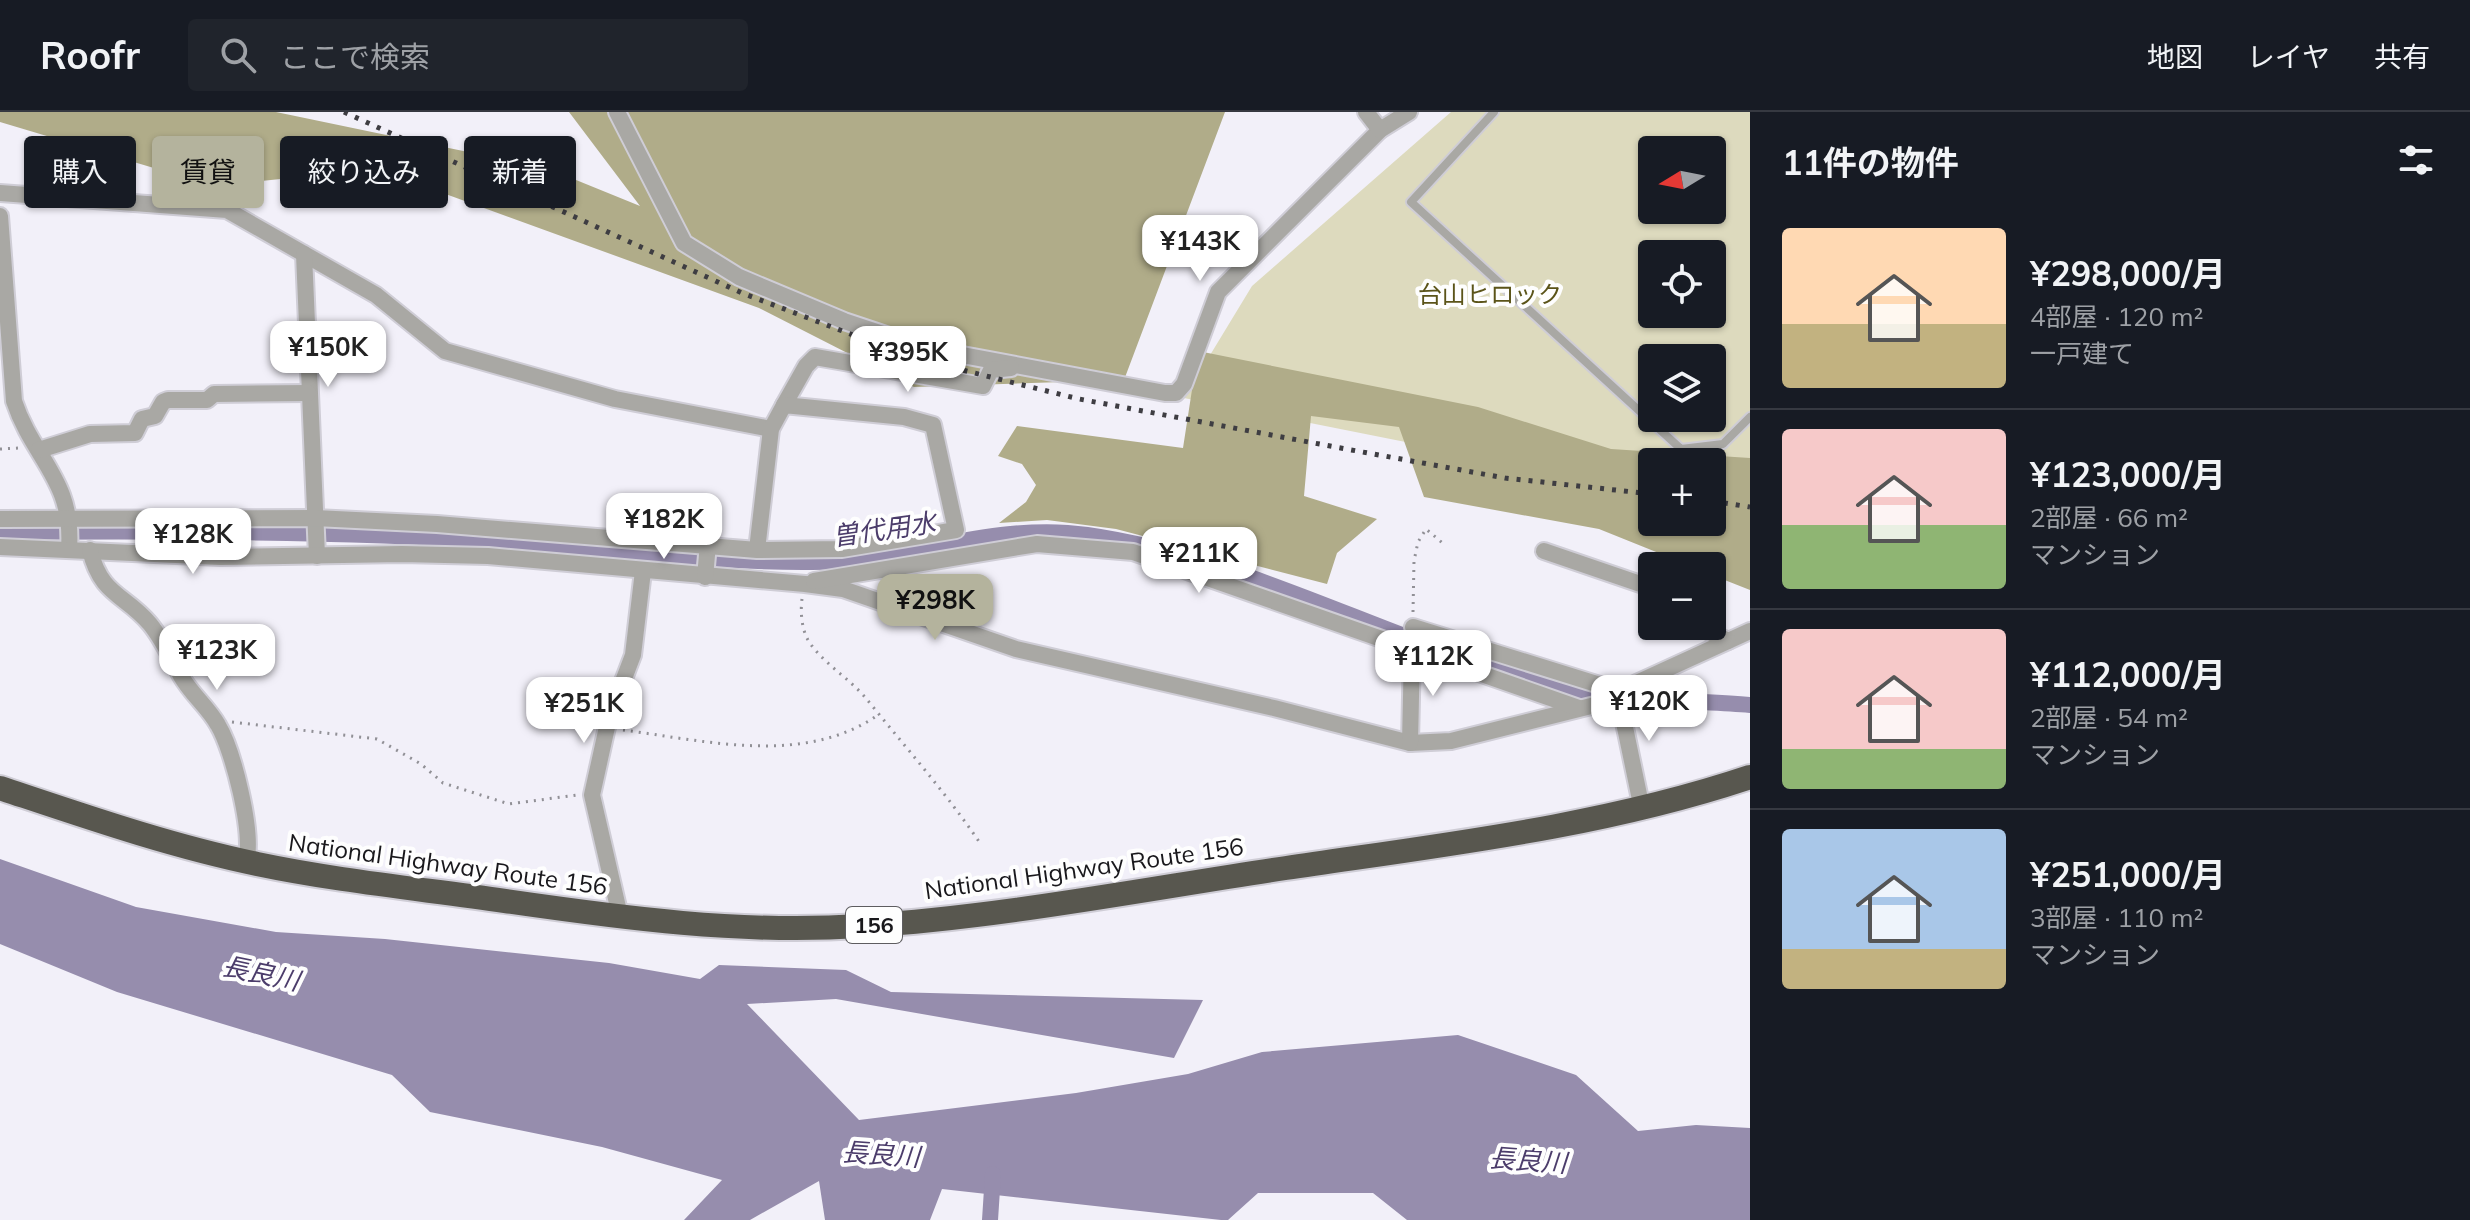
<!DOCTYPE html>
<html lang="ja">
<meta charset="utf-8">
<style>
body{margin:0;font-family:Mulish,"Noto Sans JP",sans-serif;background:#20242c;color:#f1f3f6;height:100vh;display:flex;flex-direction:column;font-size:30px;white-space:nowrap}
*{box-sizing:border-box;margin:0}
p{font-size:26px;color:#9ea1a6}
.icon{flex:none;width:44px;height:44px;fill:none;stroke:currentColor;stroke-width:2;stroke-linecap:round;stroke-linejoin:round}
.map{position:relative;flex:1;overflow:hidden}
.drawer{display:flex;flex-direction:column;background:#171b24;width:720px}
.drawer>*{flex:none}
.top-card{position:absolute;left:24px;top:24px;width:760px;height:72px;display:flex;gap:16px}
.needle{width:52px;rotate:260deg}
.controls{position:absolute;left:1638px;top:24px;display:grid;gap:16px}
.controls a{display:grid;place-items:center;width:88px;height:88px;border-radius:8px;background:#171b24;box-shadow:0 2px 6px #0004;font-size:40px}
.price{position:absolute;translate:-50% -68px;padding:0 18px;border-radius:16px;background:#fff;color:#222;font-size:26px;line-height:52px;filter:drop-shadow(0 2px 4px #0008)}
.price::after{content:'';position:absolute;left:50%;top:48px;width:24px;height:18px;margin-left:-12px;background:inherit;clip-path:polygon(0 0,100% 0,50% 100%)}
.price.selected{background:#b4b39d;color:#111}
ul{padding:0;list-style:none}
li{display:flex;align-items:center;gap:24px;height:200px;padding:0 32px}
li+li{border-top:2px solid #363941}
li span{display:grid;place-items:center;flex:none;width:224px;height:160px;border-radius:8px;color:#555}
li>.icon{margin-inline-start:auto}
span .icon{width:96px;height:96px;fill:#fffc;stroke-width:1}
li b{font-size:34px}
h2{display:flex;justify-content:space-between;align-items:center;height:96px;padding:0 32px;font-size:34px}
.tag{padding:0 28px;border-radius:8px;background:#171b24;box-shadow:0 2px 6px #0004;font-size:28px;line-height:72px}
.tag.selected{background:#b4b39d;color:#111}
header{display:flex;align-items:center;gap:48px;box-sizing:border-box;height:112px;padding:0 40px;background:#171b24;border-bottom:2px solid #363941}
header strong{font-size:38px}
nav{display:flex;gap:44px;margin-inline-start:auto;font-size:28px}
.search{width:560px;height:72px;background:#20242c;display:flex;align-items:center;gap:20px;box-sizing:border-box;padding:0 28px;border-radius:8px;color:#9ea1a6;font-size:30px}
main{display:flex;flex:1;min-height:0}
.map>svg:first-child{display:block}
.green{fill:#dddabe;fill-rule:evenodd}
.forest{fill:#b0ac89;fill-rule:evenodd}
.water{fill:#968dad}
.lines{fill:none;stroke-linecap:round;stroke-linejoin:round}
.canal{stroke:#968dad;stroke-width:16}
.lane-casing{stroke:#cfcdd6;stroke-width:12}
.street-casing{stroke:#cfcdd6;stroke-width:20}
.highway-casing{stroke:#cfcdd6;stroke-width:28}
.path{stroke:#919096;stroke-width:3;stroke-dasharray:2 6;stroke-linecap:butt}
.lane{stroke:#a9a8a4;stroke-width:8}
.street{stroke:#a9a8a4;stroke-width:16}
.highway{stroke:#58574f;stroke-width:24}
.rail{stroke:#3e3d42;stroke-width:5;stroke-dasharray:4 8;stroke-linecap:butt}
.labels{text-anchor:middle;dominant-baseline:central;stroke-width:8;stroke-linejoin:round;paint-order:stroke}
.shield{fill:#fefefe;stroke:#5e5d60;stroke-width:2}
.shield-label{font-size:22px;font-weight:bold;fill:#19181c}
.park-label{font-size:24px;fill:#5b5419;stroke:#fefefe}
.street-label{font-size:24px;fill:#19181c;stroke:#fefefe}
.water-label{font-size:26px;font-style:italic;fill:#4c3d6b;stroke:#fefefe}
</style>
<header>
<strong>Roofr</strong>
<div class="search"><svg class="icon" aria-label="search" viewBox="0 0 24 24"><circle cx="10" cy="10" r="6"/><path d="M15 15l6 6"/></svg>ここで検索</div>
<nav><a>地図</a><a>レイヤ</a><a>共有</a></nav>
</header>
<main>
<div class="map">
<svg width="1750" height="1108" viewBox="0 0 1750 1108">
<rect width="100%" height="100%" fill="#f2f0f9"/>
<path class="green" d="M1451,0H1750V379L1712,350L1526,354L1184,286L1252,174ZM1652,38H1712V98H1652ZM1652,142H1712V202H1652ZM1652,246H1712V306H1652Z"/>
<g class="forest">
<path d="M0,0H276L549,57L640,94L569,0H1225L1124,268L914,275L759,196L377,57L214,74L0,10Z"/>
<path d="M1198,239L1478,295L1611,337L1750,346V478L1712,463V454H1691L1599,417L1424,385L1399,315L1311,304L1304,384L1377,407L1337,441L1327,472L1116,417L1047,408L999,411L1026,390L1036,373L1022,352L998,344L1017,314L1183,336ZM1652,350H1712V410H1652Z"/>
</g>
<path class="water" d="M0,747L136,795L276,820L385,827L609,851L700,867L719,853L846,858L891,880L1203,888L1174,946L836,887L747,892L859,1008L1076,981L1188,962L1262,940L1458,923L1576,963L1638,1019L1696,1013L1750,1016V1108H1407L1373,1081H1258L1228,1108H1221L942,1077L930,1108H825L819,1069L750,1108H684L722,1068L602,1035L430,1000L392,963L117,880L0,832Z"/>
<g class="lines">
<g class="canal">
<path d="M0,420C167,419 334,419 500,429C604,435 708,451 812,450C904,450 995,409 1087,423C1248,446 1390,531 1546,571C1612,588 1682,588 1750,593"/>
<path d="M990,1108L993,1062"/>
</g>
<g class="lane-casing">
<path id="lane" d="M1494,0L1411,90L1681,337L1723,332L1750,305"/>
</g>
<g class="street-casing">
<g id="street">
<path d="M617,0L684,131L739,165L844,209L925,236L1165,281H1176L1184,272L1218,180L1380,18L1409,0"/>
<path d="M1366,0L1380,18"/>
<path d="M0,81L227,98L376,183L445,239L615,287L771,317"/>
<path d="M0,104L14,289C33,347 74,368 69,437"/>
<path d="M304,142L317,444"/>
<path d="M784,293L806,254L815,245L983,274L991,258L1011,256"/>
<path d="M39,338L90,322L135,321L142,307L155,304L163,290L168,288H207L214,282L308,281"/>
<path d="M0,407L315,406L437,412L757,438L842,437L956,418L933,313L904,305L784,293L771,317L757,438"/>
<path d="M0,435L220,445L402,442L488,444L805,472L843,477L1016,537L1274,596L1410,631L1451,629L1611,589L1619,579L1750,519"/>
<path d="M90,438C101,484 125,482 150,512C163,528 171,546 181,564C191,582 208,595 218,613C233,638 254,721 246,749"/>
<path d="M1544,439L1652,476"/>
<path d="M705,465L708,432"/>
<path d="M814,469L1037,432L1133,440L1579,596"/>
<path d="M1698,514L1728,529"/>
<path d="M1413,515L1619,579"/>
<path d="M1611,589L1622,601L1642,697"/>
<path d="M1410,631L1412,539"/>
<path d="M620,804L592,683L609,606L633,543L643,459"/>
</g>
</g>
<g class="highway-casing">
<path id="highway" d="M0,676C84,704 170,734 257,752C338,769 422,777 505,789C623,806 741,822 861,814C1003,805 1145,777 1286,756C1441,733 1601,715 1750,665"/>
</g>
<g class="path">
<path d="M0,337L20,336"/>
<path d="M802,487C800,502 802,522 812,534C828,555 853,569 869,590C907,637 946,681 980,731"/>
<path d="M1413,500L1414,449L1418,430L1426,417L1446,434"/>
<path d="M232,610L377,627L421,652L443,671L509,692L577,683"/>
<path d="M623,618C707,629 804,654 878,603"/>
</g>
<use href="#lane" class="lane"/>
<use href="#street" class="street"/>
<use href="#highway" class="highway"/>
<g class="rail">
<path d="M344,0L742,181L914,246L1079,287L1346,337L1505,366L1652,382"/>
<path d="M1712,389L1750,395"/>
</g>
</g>
<g class="labels">
<rect class="shield" x="846" y="795" width="56" height="36" rx="6"/>
<g class="shield-label">
<text x="874" y="813">156</text>
</g>
<g class="park-label">
<text x="1490" y="182">台山ヒロック</text>
</g>
<g class="street-label">
<text transform="translate(448 752) rotate(8)">National Highway Route 156</text>
<text transform="translate(1084 756) rotate(-8)">National Highway Route 156</text>
</g>
<g class="water-label">
<text transform="translate(884 417) rotate(-8)">曽代用水</text>
<text transform="translate(261 861) rotate(12)">長良川</text>
<text transform="translate(881 1042) rotate(4)">長良川</text>
<text transform="translate(1528 1048) rotate(4)">長良川</text>
</g>
</g>
</svg>
<div class="controls">
<a><svg class="needle" viewBox="-14 -14 28 28"><path d="M0-13l5 13h-10z" fill="#e53935"/><path d="M0 13l5-13h-10z" fill="#9ea1a6"/></svg></a>
<a><svg class="icon" aria-label="locate" viewBox="0 0 24 24"><circle cx="12" cy="12" r="6"/><path d="M12 2v4M12 18v4M2 12h4M18 12h4"/></svg></a>
<a><svg class="icon" aria-label="layers" viewBox="0 0 24 24"><path d="M12 4l9 5-9 5-9-5zM3 14l9 5 9-5"/></svg></a>
<a>+</a>
<a>−</a>
</div>
<b class="price" style="left:1200px;top:171px">¥143K</b>
<b class="price" style="left:328px;top:277px">¥150K</b>
<b class="price" style="left:908px;top:282px">¥395K</b>
<b class="price" style="left:664px;top:449px">¥182K</b>
<b class="price" style="left:193px;top:464px">¥128K</b>
<b class="price" style="left:1199px;top:483px">¥211K</b>
<b class="price selected" style="left:935px;top:530px">¥298K</b>
<b class="price" style="left:217px;top:580px">¥123K</b>
<b class="price" style="left:1433px;top:586px">¥112K</b>
<b class="price" style="left:1649px;top:631px">¥120K</b>
<b class="price" style="left:584px;top:633px">¥251K</b>
<div class="top-card">
<a class="tag">購入</a>
<a class="tag selected">賃貸</a>
<a class="tag">絞り込み</a>
<a class="tag">新着</a>
</div>
</div>
<section class="drawer">
<h2>11件の物件<svg class="icon" aria-label="filters" viewBox="0 0 24 24"><path d="M4 7h16M4 17h16"/><circle cx="9" cy="7" r="2"/><circle cx="15" cy="17" r="2"/></svg></h2>
<ul>
<li><span style="background:linear-gradient(#ffd9b3 60%,#c2b280 0)"><svg class="icon" aria-label="home" viewBox="0 0 24 24"><path d="M3 11l9-7 9 7M6 9v11h12V9"/></svg></span><div><b>¥298,000/月</b><p>4部屋 · 120 m²</p><p>一戸建て</p></div></li>
<li><span style="background:linear-gradient(#f6c9c9 60%,#8fb573 0)"><svg class="icon" aria-label="home" viewBox="0 0 24 24"><path d="M3 11l9-7 9 7M6 9v11h12V9"/></svg></span><div><b>¥123,000/月</b><p>2部屋 · 66 m²</p><p>マンション</p></div></li>
<li><span style="background:linear-gradient(#f6c9c9 75%,#8fb573 0)"><svg class="icon" aria-label="home" viewBox="0 0 24 24"><path d="M3 11l9-7 9 7M6 9v11h12V9"/></svg></span><div><b>¥112,000/月</b><p>2部屋 · 54 m²</p><p>マンション</p></div></li>
<li><span style="background:linear-gradient(#a9c7e8 75%,#c2b280 0)"><svg class="icon" aria-label="home" viewBox="0 0 24 24"><path d="M3 11l9-7 9 7M6 9v11h12V9"/></svg></span><div><b>¥251,000/月</b><p>3部屋 · 110 m²</p><p>マンション</p></div></li>
</ul>
</section>
</main>
